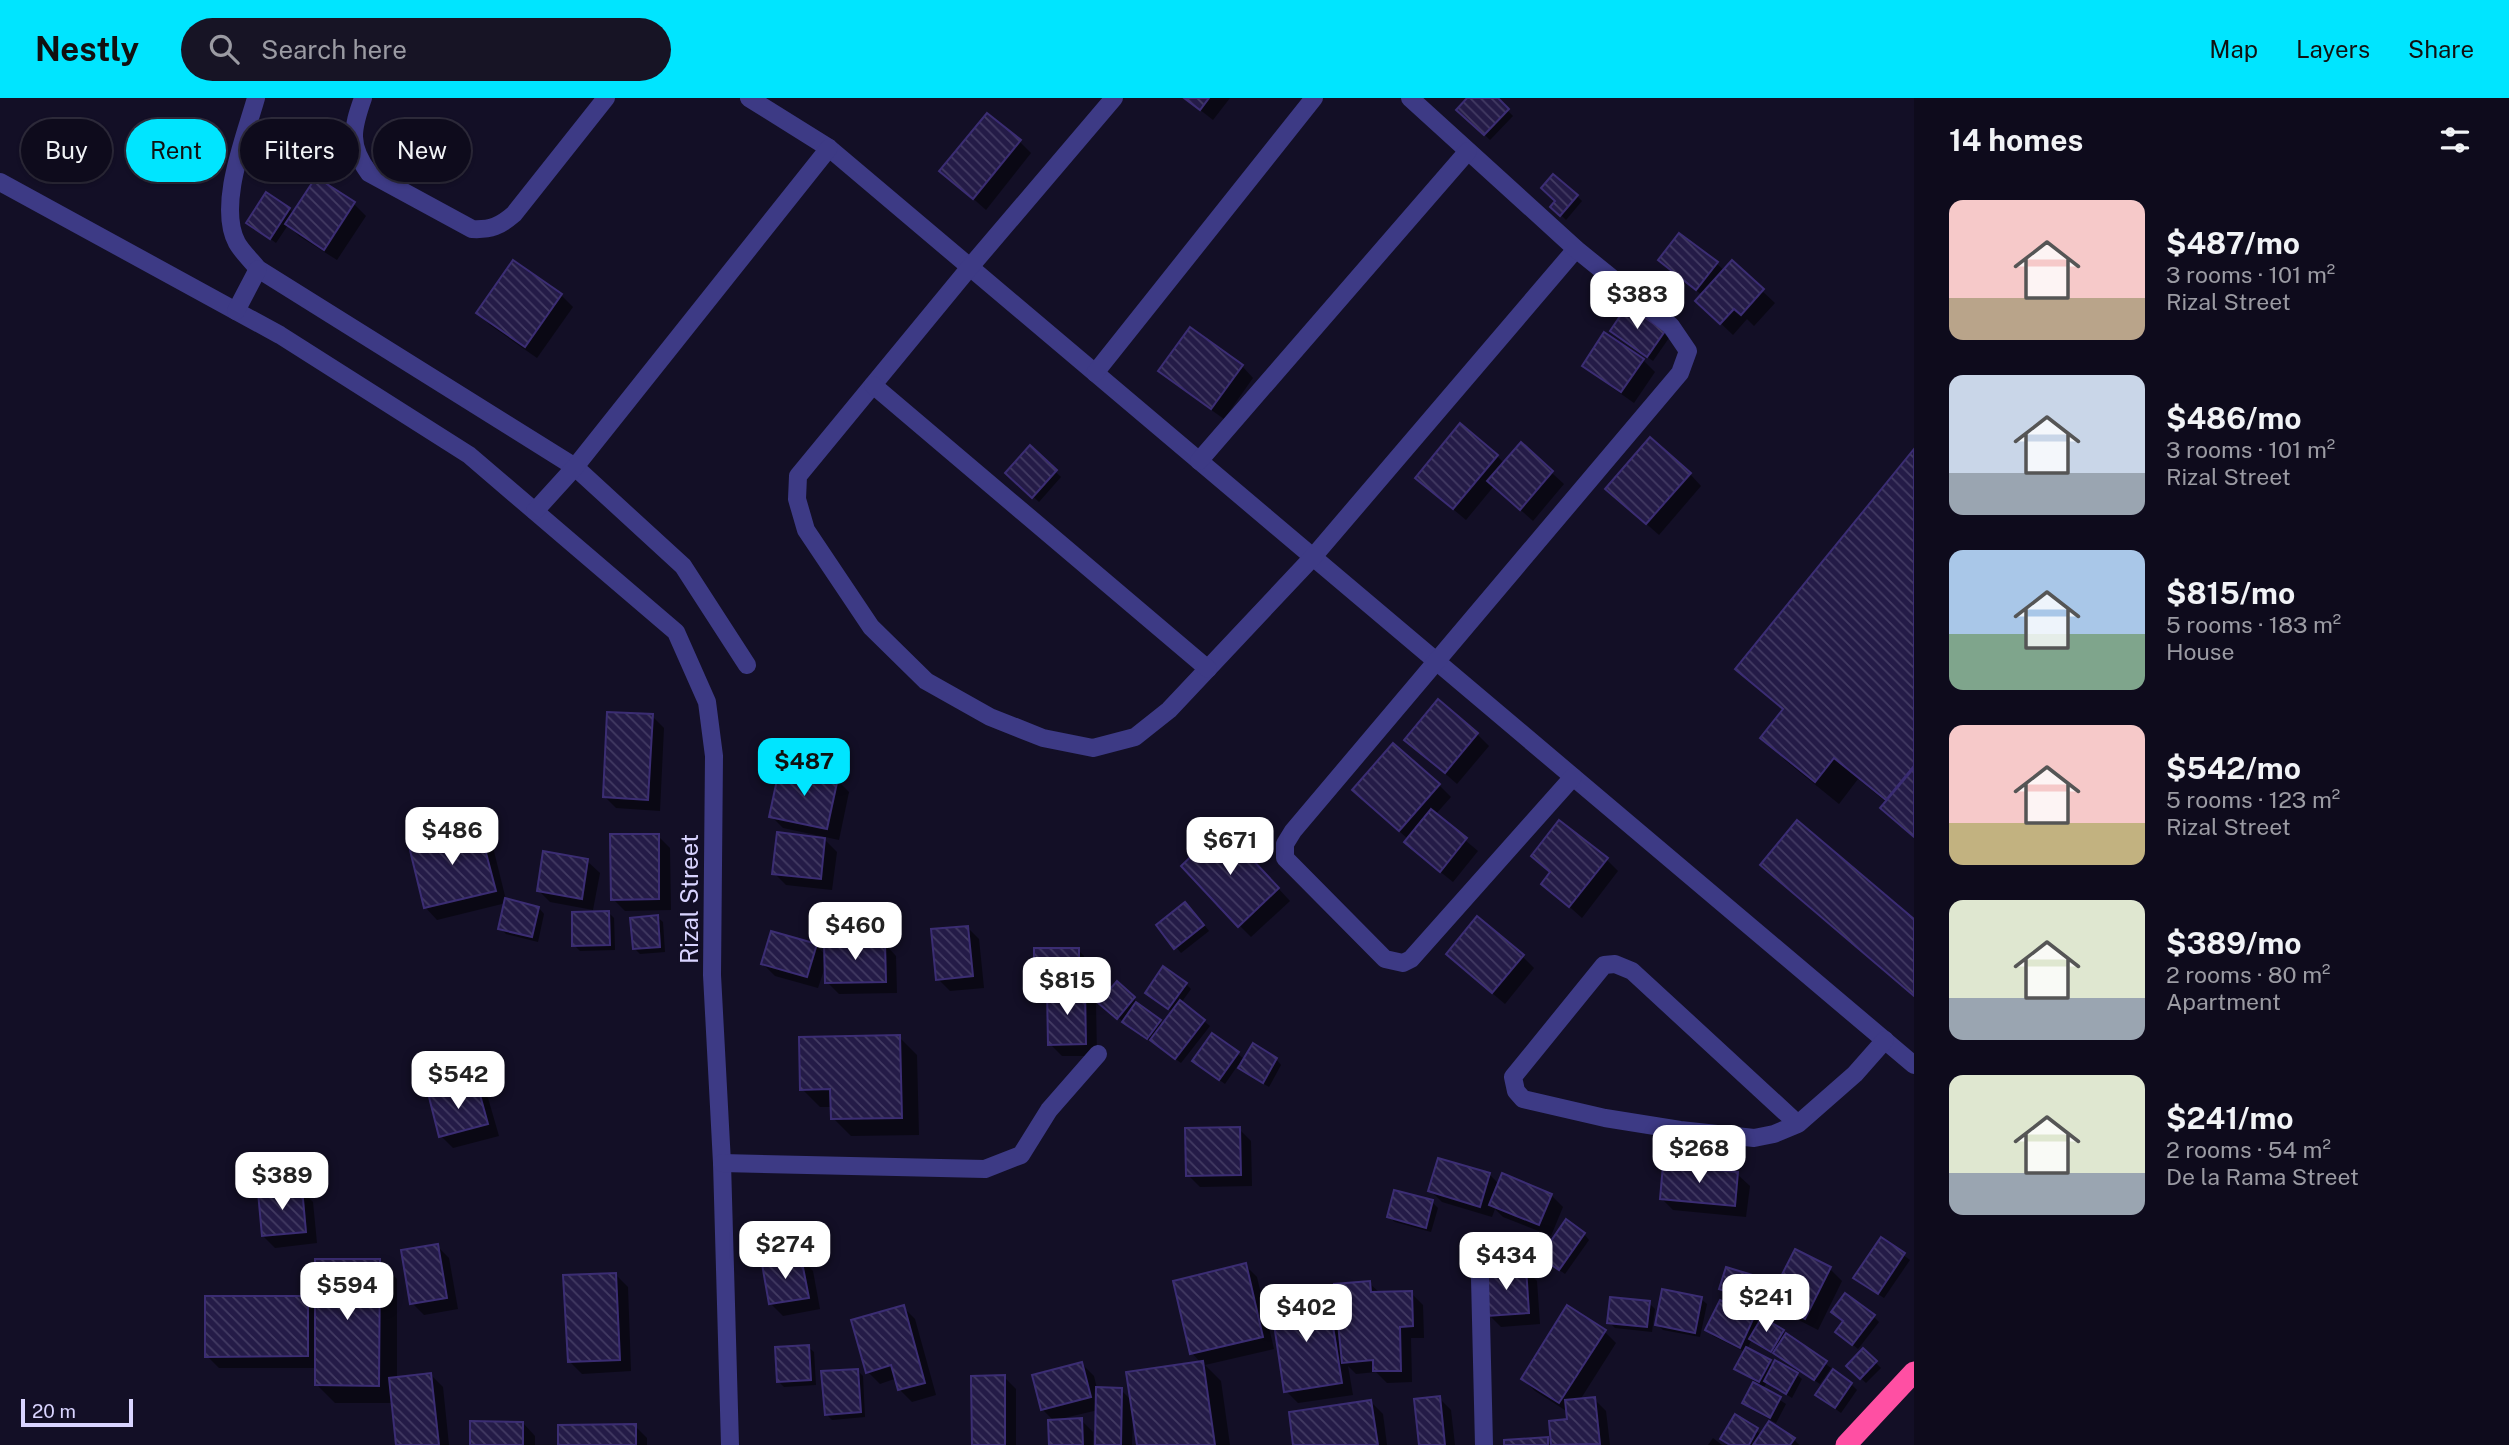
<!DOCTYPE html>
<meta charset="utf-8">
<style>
body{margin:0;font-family:"Public Sans",sans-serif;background:#171425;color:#f1f3f6;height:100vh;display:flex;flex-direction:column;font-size:26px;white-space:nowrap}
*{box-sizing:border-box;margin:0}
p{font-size:23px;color:#9b9ba3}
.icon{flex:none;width:38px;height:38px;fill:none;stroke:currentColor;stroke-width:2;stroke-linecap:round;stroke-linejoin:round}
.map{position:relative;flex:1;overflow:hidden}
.sheet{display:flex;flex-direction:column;background:#0e0b1c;width:595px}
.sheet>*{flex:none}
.banner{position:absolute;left:21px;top:21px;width:665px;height:63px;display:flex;gap:14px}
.scale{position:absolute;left:21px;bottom:18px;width:112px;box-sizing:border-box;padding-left:7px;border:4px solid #d9d4ff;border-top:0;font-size:19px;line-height:24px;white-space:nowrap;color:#d9d4ff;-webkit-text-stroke:5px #130f26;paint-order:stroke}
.price{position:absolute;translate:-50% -60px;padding:0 16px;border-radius:14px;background:#fff;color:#222;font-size:23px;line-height:46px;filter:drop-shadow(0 2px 4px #0008)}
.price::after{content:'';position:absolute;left:50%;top:42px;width:21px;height:16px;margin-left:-10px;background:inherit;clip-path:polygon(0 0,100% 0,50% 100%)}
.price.on{background:#00e5ff;color:#111}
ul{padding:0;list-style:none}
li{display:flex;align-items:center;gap:21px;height:175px;padding:0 35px}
li span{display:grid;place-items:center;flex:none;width:196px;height:140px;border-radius:14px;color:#555}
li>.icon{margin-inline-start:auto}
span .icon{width:84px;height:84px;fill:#fffc;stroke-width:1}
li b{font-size:30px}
h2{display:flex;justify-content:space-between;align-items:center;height:84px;padding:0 35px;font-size:30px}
.pill{padding:0 24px;border-radius:32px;background:#0e0b1c;box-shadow:0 2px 5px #0004,0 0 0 2px #2e2b3b;font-size:24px;line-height:63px}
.pill.on{background:#00e5ff;color:#111}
header{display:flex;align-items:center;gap:42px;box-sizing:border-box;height:98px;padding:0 35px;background:#00e5ff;color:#111}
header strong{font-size:33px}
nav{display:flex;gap:38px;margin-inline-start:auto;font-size:24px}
.search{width:490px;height:63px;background:#171425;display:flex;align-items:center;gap:18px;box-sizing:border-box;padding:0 24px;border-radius:38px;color:#9b9ba3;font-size:26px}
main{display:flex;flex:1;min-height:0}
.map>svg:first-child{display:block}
.shadow{fill:#0007}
.building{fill:url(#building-back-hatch);stroke:#3b2d73;stroke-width:2}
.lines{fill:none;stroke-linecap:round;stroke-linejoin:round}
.minor{stroke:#3d3a85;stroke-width:18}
.highway{stroke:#ff4fa3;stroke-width:21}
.labels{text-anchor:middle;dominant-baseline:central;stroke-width:5;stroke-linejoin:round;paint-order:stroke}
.street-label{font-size:24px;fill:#d9d4ff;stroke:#130f26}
</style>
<header>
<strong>Nestly</strong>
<div class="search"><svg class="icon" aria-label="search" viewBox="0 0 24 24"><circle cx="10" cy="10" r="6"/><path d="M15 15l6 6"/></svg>Search here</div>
<nav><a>Map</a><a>Layers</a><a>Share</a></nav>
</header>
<main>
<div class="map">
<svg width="1914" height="1347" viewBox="0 0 1914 1347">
<defs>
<pattern id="building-back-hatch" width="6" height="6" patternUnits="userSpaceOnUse" patternTransform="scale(1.75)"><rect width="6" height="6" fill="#241b47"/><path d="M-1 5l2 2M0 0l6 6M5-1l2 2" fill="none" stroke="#433b63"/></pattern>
</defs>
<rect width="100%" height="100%" fill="#130f26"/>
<g class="shadow">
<path d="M1185,0H1230L1213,22Z"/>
<path d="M1470,0H1495L1513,18L1490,42L1459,12Z"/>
<path d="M1019,43L1031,55L986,112L942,73Z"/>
<path d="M1577,98L1582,103L1566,122L1553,109L1557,103Z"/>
<path d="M354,106L366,118L337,162L299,138L288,127L276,145L249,125L289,111L294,116Z"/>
<path d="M1660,162L1717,166L1725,173L1732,165L1775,205L1754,228L1747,221L1733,237L1710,215L1703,198Z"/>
<path d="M561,197L573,209L537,260L490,227L478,215Z"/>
<path d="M1612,233L1663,235L1669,240L1653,263Z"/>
<path d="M1643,262L1655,274L1634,305L1597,279L1585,267Z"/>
<path d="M1242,268L1253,280L1224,321L1172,284L1161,272Z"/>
<path d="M1521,347L1564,386L1533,423L1494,388L1466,422L1429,391L1497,358L1505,366Z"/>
<path d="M1030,350L1061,379L1039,404L1008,375Z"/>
<path d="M1914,354V740L1883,710L1887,705L1858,681L1839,706L1786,663L1762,639L1784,613L1737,571Z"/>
<path d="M1690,376L1701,388L1659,437L1607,391Z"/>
<path d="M652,618L664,630L660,713L616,710L604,698Z"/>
<path d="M1477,636L1489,648L1457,686L1407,642Z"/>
<path d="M837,682L849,694L839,742L783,730L771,718Z"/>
<path d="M1439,687L1451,699L1435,717L1478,753L1453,784L1418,756L1406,744L1408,741L1366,704Z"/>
<path d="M479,729L491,741L506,802L539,810L544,816L538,844L506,836L500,830L506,805L437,822L425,809Z"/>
<path d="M658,738L670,750L671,812L625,813L613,801Z"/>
<path d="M823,740L837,754L832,792L786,787L774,775Z"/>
<path d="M1234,743L1290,803L1251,839L1240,828Z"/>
<path d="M1533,758L1606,761L1618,773L1582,820L1544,786L1552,775Z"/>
<path d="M587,763L600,775L593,812L550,804L538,792Z"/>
<path d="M1762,767L1914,824V898L1780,785Z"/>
<path d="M1191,811L1209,833L1181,855L1159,828Z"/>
<path d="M608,814L614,820L615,852L580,853L574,847Z"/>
<path d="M657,819L663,824L665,854L640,856L634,850Z"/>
<path d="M967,829L979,841L984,890L950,893L938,881Z"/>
<path d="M884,845L896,858L897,895L839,896L827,884L826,866L818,890L775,878L763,866L816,847L826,858Z"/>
<path d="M1078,852L1084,858V886H1041L1035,880Z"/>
<path d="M1522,858L1534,870L1505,906L1460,868Z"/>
<path d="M1186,886L1191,891L1181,905L1210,928L1181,965L1106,911L1134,900L1139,906L1138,908L1164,927L1173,914L1153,900Z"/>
<path d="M1084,892L1096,904L1097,958H1062L1050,946Z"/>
<path d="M899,939L917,957L919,1037L851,1038L833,1020L832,1009H820L802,991Z"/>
<path d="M1237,955L1245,962L1276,961L1281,967L1269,989L1246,975L1238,967L1225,986L1200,968Z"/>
<path d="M476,988L488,1000L499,1038L453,1050L441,1038Z"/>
<path d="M1239,1031L1251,1043L1252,1088L1200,1089L1188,1077Z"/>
<path d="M1439,1062L1490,1077L1499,1086L1551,1097L1563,1109L1551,1138L1503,1119L1495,1111L1492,1119L1442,1104L1430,1092Z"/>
<path d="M1737,1076L1750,1088L1746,1119L1673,1112L1661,1100Z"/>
<path d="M301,1092L313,1104L317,1145L275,1150L263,1138Z"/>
<path d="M1432,1104L1438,1110L1431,1134L1395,1124L1389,1119Z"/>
<path d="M1584,1136L1589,1142L1565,1176L1548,1164Z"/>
<path d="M1881,1141L1910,1162L1884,1200L1861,1185Z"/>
<path d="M437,1148L449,1160L458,1211L424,1217L412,1205Z"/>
<path d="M1796,1153L1830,1171L1842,1183L1818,1232L1783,1214L1770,1200L1767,1209L1726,1197L1721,1191L1768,1184L1773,1189L1770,1198L1772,1199Z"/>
<path d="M801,1161L813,1173L820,1211L783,1218L771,1206Z"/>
<path d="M379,1163L397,1181V1280L431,1277L443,1289L449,1347H398L394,1305H335L317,1287V1270H219L207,1258L307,1200L317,1209Z"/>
<path d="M1245,1167L1257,1179L1274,1251L1205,1267L1221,1283L1230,1347H1139L1133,1320L1132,1347H1097L1098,1312L1060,1321L1081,1322L1093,1334V1347H1051L1054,1323L1042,1311L1082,1266L1094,1278L1097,1291L1121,1292L1132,1303L1201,1265L1192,1255Z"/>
<path d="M1525,1171L1537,1183L1540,1226L1501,1229L1489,1217Z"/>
<path d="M616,1177L628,1189L631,1273L582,1276L570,1264Z"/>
<path d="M1369,1185L1380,1195H1411L1423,1207L1424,1240H1411L1412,1284L1387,1285L1376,1274L1356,1276L1348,1268L1353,1297L1298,1305L1286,1293L1327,1198L1339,1210Z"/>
<path d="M1701,1201L1707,1206L1700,1239L1663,1232L1657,1226Z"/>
<path d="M1649,1205L1655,1211L1652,1234L1615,1230L1609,1224Z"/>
<path d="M903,1209L915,1221L936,1297L912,1304L900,1292L897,1280L880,1286L868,1274Z"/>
<path d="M1874,1219L1879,1224L1858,1251L1843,1239Z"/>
<path d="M1753,1220L1760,1226L1783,1234L1831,1270L1820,1286L1752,1241L1747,1251L1774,1268L1796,1276L1802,1281L1792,1300L1767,1284L1763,1291L1786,1306L1776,1325L1749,1310L1744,1305L1755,1284L1737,1271L1745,1254L1713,1238L1707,1232Z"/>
<path d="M1604,1233L1616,1245L1580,1302L1594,1301L1606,1313L1610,1347H1553L1551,1325L1569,1323L1568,1314L1535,1293L1523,1281Z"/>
<path d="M808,1249L814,1254L816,1287L784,1289L779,1284Z"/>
<path d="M1863,1252L1881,1270L1866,1285L1848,1268Z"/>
<path d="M857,1272L863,1278L865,1319L832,1322L826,1316Z"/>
<path d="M1004,1279L1016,1291V1347H974Z"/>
<path d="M1851,1286L1857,1292L1841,1315L1817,1297Z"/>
<path d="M1439,1300L1451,1312L1455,1347H1420Z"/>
<path d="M1371,1304L1383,1316L1387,1347H1295Z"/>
<path d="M1736,1319L1762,1337L1794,1341L1799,1347H1729L1722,1341Z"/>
<path d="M523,1325L535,1338V1347H472Z"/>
<path d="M635,1328L647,1340V1347H559Z"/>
<path d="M1713,1340L1722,1347H1708Z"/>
</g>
<g class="building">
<path d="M1184,0H1209L1200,12Z"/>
<path d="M1467,0H1498L1509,11L1484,37L1456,12Z"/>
<path d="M987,15L1021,42L973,101L939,73Z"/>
<path d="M1553,76L1578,97L1560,118L1550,109L1555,103L1541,90Z"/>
<path d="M316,79L355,104L324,152L285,126Z"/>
<path d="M266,94L290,110L270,141L246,125Z"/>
<path d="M1679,135L1718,164L1696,192L1658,162Z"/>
<path d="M513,162L562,196L525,249L476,215Z"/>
<path d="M1732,162L1764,191L1741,217L1734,211L1720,226L1695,203Z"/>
<path d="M1627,208L1665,233L1647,259L1610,233Z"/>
<path d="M1190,229L1243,267L1211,311L1158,273Z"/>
<path d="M1604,234L1644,261L1621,294L1582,268Z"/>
<path d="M1460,325L1498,357L1453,411L1415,380Z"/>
<path d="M1650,339L1691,375L1646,426L1605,391Z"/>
<path d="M1521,344L1553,373L1520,412L1487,383Z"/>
<path d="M1030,347L1057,372L1032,400L1005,375Z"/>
<path d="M1914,351V668L1886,702L1834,660L1815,684L1760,640L1783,611L1735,571Z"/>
<path d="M1438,601L1478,635L1445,675L1404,642Z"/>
<path d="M607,614L653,616L648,702L603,699Z"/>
<path d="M1393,645L1440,686L1399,733L1352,692Z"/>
<path d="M780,668L838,680L827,731L769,719Z"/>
<path d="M1914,670V739L1880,710Z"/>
<path d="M1431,711L1467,740L1440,774L1404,744Z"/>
<path d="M1559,722L1608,760L1569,809L1541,786L1550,774L1531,758Z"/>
<path d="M1797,722L1914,821V898L1760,767Z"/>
<path d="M479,728L496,793L424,810L408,744Z"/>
<path d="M1222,729L1279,790L1238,829L1181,768Z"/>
<path d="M777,734L825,740L821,781L772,776Z"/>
<path d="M610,736H659V801L611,802Z"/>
<path d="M543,753L588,761L582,801L537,793Z"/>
<path d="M505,800L539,809L532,839L498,831Z"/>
<path d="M1185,804L1204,827L1174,851L1156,827Z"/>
<path d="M609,813L610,847L572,848V814Z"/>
<path d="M658,817L660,849L633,851L630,820Z"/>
<path d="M1477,818L1524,857L1492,895L1446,856Z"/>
<path d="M968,828L973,878L936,882L931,831Z"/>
<path d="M771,833L817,846L807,879L761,866Z"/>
<path d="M885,844L886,884L825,885L824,845Z"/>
<rect x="1034" y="850" width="45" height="31"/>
<path d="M1163,868L1187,885L1168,911L1145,895Z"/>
<path d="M1117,883L1135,899L1117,921L1098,905Z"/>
<path d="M1085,891L1086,946L1048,947L1047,892Z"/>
<path d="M1180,902L1205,922L1175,961L1150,942Z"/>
<path d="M1136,904L1161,922L1147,941L1122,924Z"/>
<path d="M1212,935L1239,954L1219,982L1192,963Z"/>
<path d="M900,937L902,1020L831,1021L830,991L800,992L799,939Z"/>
<path d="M1253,945L1277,960L1263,985L1238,970Z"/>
<path d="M477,986L488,1026L439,1039L429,999Z"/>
<path d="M1240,1029L1241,1077L1186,1078L1185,1030Z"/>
<path d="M1438,1060L1490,1075L1480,1109L1428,1093Z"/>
<path d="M1663,1067L1738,1074L1735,1108L1660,1101Z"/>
<path d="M1502,1075L1552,1096L1539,1127L1489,1107Z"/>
<path d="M302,1090L306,1134L262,1138L258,1094Z"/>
<path d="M1394,1092L1433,1102L1426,1130L1387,1119Z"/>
<path d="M1566,1121L1585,1135L1559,1172L1540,1159Z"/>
<path d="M1881,1139L1905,1155L1878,1196L1853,1180Z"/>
<path d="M438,1146L447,1200L410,1206L401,1152Z"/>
<path d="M1795,1151L1831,1169L1805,1221L1769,1202Z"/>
<path d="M801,1159L809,1200L769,1206L762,1166Z"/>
<path d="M315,1161H380L379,1288L315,1287Z"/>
<path d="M1246,1165L1263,1239L1190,1256L1173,1183Z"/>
<path d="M1526,1169L1529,1215L1487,1218L1484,1172Z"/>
<path d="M1726,1169L1769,1182L1761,1205L1719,1191Z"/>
<path d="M616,1175L620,1262L568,1264L563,1177Z"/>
<path d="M1370,1183L1371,1194L1412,1193L1413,1228L1400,1229L1401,1273H1373V1262L1342,1265L1334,1186Z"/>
<path d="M1662,1191L1702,1199L1695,1235L1655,1227Z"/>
<path d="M1845,1195L1875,1217L1852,1247L1835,1234L1843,1223L1831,1214Z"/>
<path d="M1328,1197L1342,1285L1284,1294L1271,1206Z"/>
<path d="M205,1198H308V1258L205,1259Z"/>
<path d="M1610,1199L1650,1203L1647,1229L1607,1225Z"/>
<path d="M1720,1202L1754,1219L1740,1250L1705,1232Z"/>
<path d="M904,1207L925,1285L898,1292L891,1267L866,1275L851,1222Z"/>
<path d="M1567,1207L1606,1232L1559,1305L1521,1281Z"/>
<path d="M1762,1219L1784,1232L1771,1254L1749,1241Z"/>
<path d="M1786,1235L1827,1263L1814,1282L1773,1255Z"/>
<path d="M809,1247L811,1282L777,1284L775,1249Z"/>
<path d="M1746,1249L1771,1262L1759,1284L1734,1271Z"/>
<path d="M1863,1250L1877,1263L1860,1281L1846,1268Z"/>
<path d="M1775,1262L1798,1275L1786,1296L1764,1283Z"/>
<path d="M1203,1263L1215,1347H1137L1126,1274Z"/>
<path d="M1082,1264L1091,1299L1041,1312L1032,1277Z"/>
<path d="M858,1271L861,1314L825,1317L821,1273Z"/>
<path d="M1833,1271L1852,1285L1835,1310L1815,1297Z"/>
<path d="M431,1275L439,1347H396L389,1280Z"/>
<path d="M1005,1277V1347H972L971,1278Z"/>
<path d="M1753,1284L1781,1299L1770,1320L1742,1305Z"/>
<path d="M1096,1289L1122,1290L1121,1347H1095Z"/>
<path d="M1440,1298L1445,1347H1419L1414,1301Z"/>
<path d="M1595,1299L1600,1346L1551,1347L1549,1323L1567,1321L1565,1302Z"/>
<path d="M1371,1302L1378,1347H1293L1289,1314Z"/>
<path d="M1735,1316L1758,1330L1749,1347H1730L1720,1341Z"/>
<path d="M1082,1320L1083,1347H1049L1048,1322Z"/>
<path d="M470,1323L523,1324V1347H470Z"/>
<path d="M1769,1323L1795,1340L1790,1347H1753Z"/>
<path d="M636,1326V1347H558V1327Z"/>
<path d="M1548,1339V1347H1504V1342Z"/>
</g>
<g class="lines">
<g class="minor">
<path d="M256,0C245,39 217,108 237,145C242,154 252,163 258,171L575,369L683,468L747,567"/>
<path d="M363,0C352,31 348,47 369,75L472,131C491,132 500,128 514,116L606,0"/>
<path d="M749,0L829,50L1914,967"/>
<path d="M1114,0L970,169L798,378L797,401L806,432L871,529L926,583L990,619L1043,640L1093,650L1135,639L1169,612L1313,459L1576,151"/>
<path d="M1410,0L1576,151L1671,228L1688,253L1680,275L1293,733L1285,746V760L1385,861L1403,865L1411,861L1573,679"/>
<path d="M0,84L280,237L469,357L676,534L707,604L714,658L712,877L722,1065L730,1347"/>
<path d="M236,213L258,171"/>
<path d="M1095,275L1314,0"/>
<path d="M873,287L1208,571"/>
<path d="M1199,363L1468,53"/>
<path d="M535,413L575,369L829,50"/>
<path d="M1798,1026L1632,873L1615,866L1604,867L1513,979L1516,993L1523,1001L1605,1020L1680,1032L1754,1040L1774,1036L1798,1026L1855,976L1885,942"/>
<path d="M722,1065L985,1071L1021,1057L1049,1012L1098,956"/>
<path d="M1480,1180L1484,1347"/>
</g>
<path class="highway" d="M1846,1347L1914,1274"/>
</g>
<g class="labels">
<g class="street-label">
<text transform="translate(689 801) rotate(-90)">Rizal Street</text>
</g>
</g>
</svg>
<div class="scale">20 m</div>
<b class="price" style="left:1637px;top:233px">$383</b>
<b class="price on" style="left:804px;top:700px">$487</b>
<b class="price" style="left:452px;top:769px">$486</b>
<b class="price" style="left:1230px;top:779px">$671</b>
<b class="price" style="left:855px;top:864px">$460</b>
<b class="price" style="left:1067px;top:919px">$815</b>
<b class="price" style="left:458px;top:1013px">$542</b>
<b class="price" style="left:1699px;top:1087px">$268</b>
<b class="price" style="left:282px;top:1114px">$389</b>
<b class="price" style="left:785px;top:1183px">$274</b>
<b class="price" style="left:1506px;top:1194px">$434</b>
<b class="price" style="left:347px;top:1224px">$594</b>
<b class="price" style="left:1766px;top:1236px">$241</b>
<b class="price" style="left:1306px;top:1246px">$402</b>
<div class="banner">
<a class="pill">Buy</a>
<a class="pill on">Rent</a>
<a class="pill">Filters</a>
<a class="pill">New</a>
</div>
</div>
<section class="sheet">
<h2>14 homes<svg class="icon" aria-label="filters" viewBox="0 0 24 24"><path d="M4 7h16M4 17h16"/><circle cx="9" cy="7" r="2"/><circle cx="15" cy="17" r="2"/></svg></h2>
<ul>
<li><span style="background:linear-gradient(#f6c9c9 70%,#b9a48a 0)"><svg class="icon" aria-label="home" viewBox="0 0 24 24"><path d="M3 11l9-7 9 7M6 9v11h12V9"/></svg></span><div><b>$487/mo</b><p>3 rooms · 101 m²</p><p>Rizal Street</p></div></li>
<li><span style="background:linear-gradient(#c9d6e8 70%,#9aa5b1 0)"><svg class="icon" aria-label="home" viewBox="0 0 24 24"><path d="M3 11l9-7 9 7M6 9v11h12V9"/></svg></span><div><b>$486/mo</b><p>3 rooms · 101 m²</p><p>Rizal Street</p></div></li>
<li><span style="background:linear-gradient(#a9c7e8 60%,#7fa58c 0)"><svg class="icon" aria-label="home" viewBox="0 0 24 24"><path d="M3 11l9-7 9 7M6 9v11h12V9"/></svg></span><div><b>$815/mo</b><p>5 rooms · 183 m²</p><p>House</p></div></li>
<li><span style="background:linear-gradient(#f6c9c9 70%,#c2b280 0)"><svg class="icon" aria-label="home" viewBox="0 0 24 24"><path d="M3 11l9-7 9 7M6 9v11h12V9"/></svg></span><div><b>$542/mo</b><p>5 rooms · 123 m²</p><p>Rizal Street</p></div></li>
<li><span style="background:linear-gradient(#dfe7d0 70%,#9aa5b1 0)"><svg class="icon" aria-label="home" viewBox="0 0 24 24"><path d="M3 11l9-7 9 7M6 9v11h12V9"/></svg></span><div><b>$389/mo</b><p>2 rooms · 80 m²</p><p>Apartment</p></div></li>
<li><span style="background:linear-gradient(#dfe7d0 70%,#9aa5b1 0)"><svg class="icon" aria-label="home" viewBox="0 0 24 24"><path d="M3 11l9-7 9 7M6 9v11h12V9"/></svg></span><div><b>$241/mo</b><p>2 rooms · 54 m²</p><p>De la Rama Street</p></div></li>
</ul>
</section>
</main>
